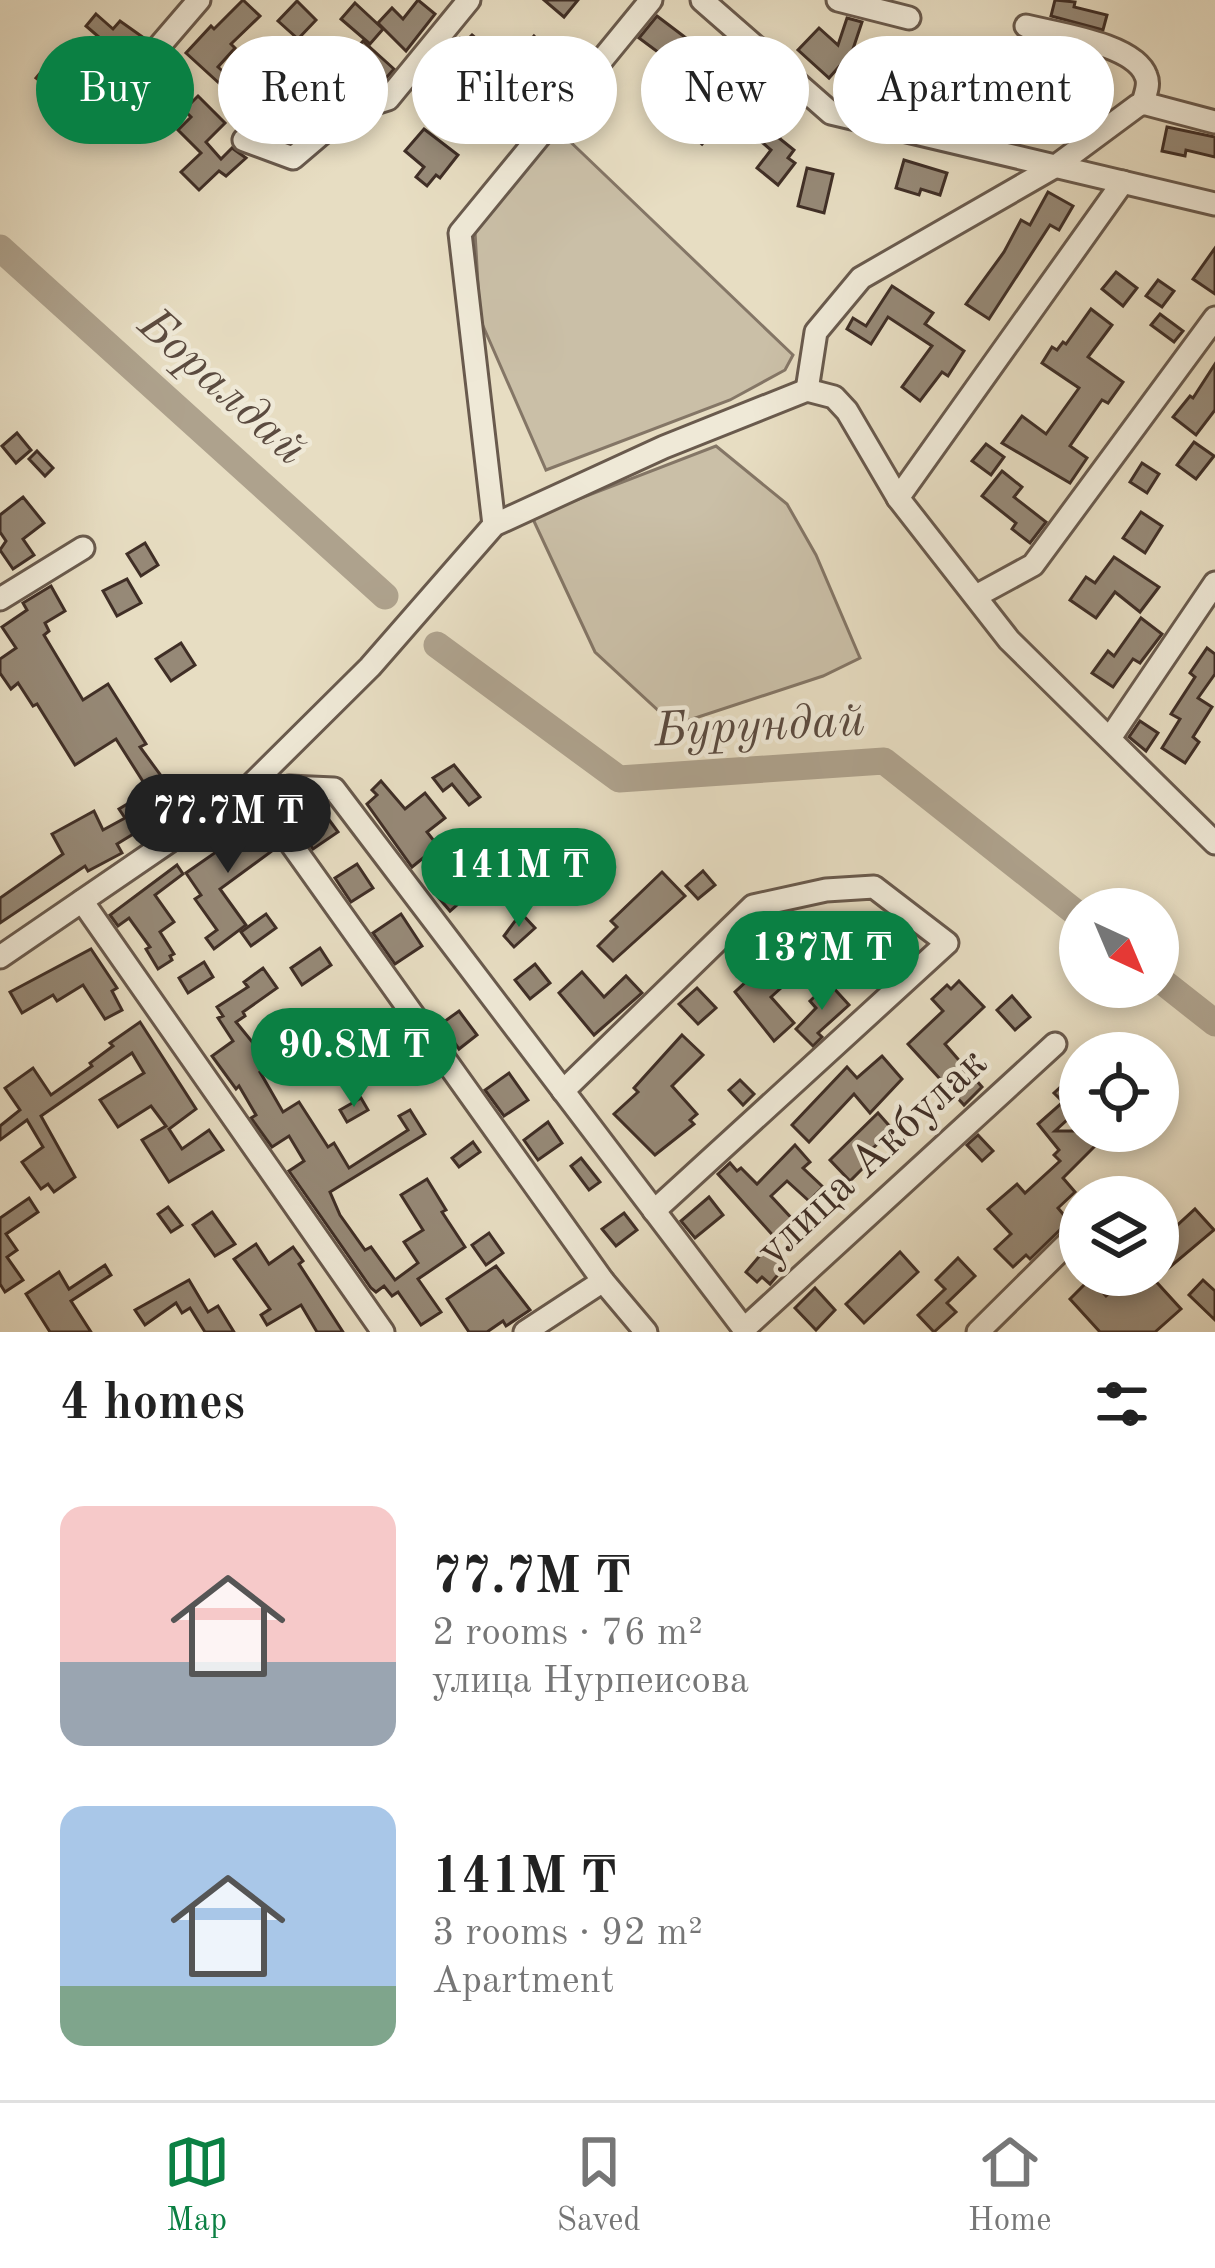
<!DOCTYPE html>
<meta charset="utf-8">
<style>
body{margin:0;font-family:"Old Standard TT",serif;background:#f2f2f2;color:#222;height:100vh;display:flex;flex-direction:column;font-size:45px;white-space:nowrap}
*{box-sizing:border-box;margin:0}
p{font-size:39px;color:#767676}
.icon{flex:none;width:66px;height:66px;fill:none;stroke:currentColor;stroke-width:2;stroke-linecap:round;stroke-linejoin:round}
.map{position:relative;height:1332px;overflow:hidden}
.details{display:flex;flex-direction:column;background:#fff;flex:1}
.details>*{flex:none}
.hud{position:absolute;left:36px;top:36px;width:1143px;height:108px;display:flex;gap:24px}
.needle{width:78px;rotate:136deg}
.controls{position:absolute;left:1059px;top:888px;display:grid;gap:24px}
.controls a{display:grid;place-items:center;width:120px;height:120px;border-radius:50%;background:#fff;box-shadow:0 6px 18px #0003;font-size:60px}
.price{position:absolute;translate:-50% -102px;padding:0 27px;border-radius:42px;background:#0b8043;color:#fff;font-size:39px;line-height:78px;filter:drop-shadow(0 3px 6px #0008)}
.price::after{content:'';position:absolute;left:50%;top:72px;width:36px;height:27px;margin-left:-18px;background:inherit;clip-path:polygon(0 0,100% 0,50% 100%)}
.price.on{background:#222;color:#fff}
ul{padding:0;list-style:none}
li{display:flex;align-items:center;gap:36px;height:300px;padding:0 60px}
li span{display:grid;place-items:center;flex:none;width:336px;height:240px;border-radius:24px;color:#555}
li>.icon{margin-inline-start:auto}
span .icon{width:144px;height:144px;fill:#fffc;stroke-width:1}
li b{font-size:51px}
h2{display:flex;justify-content:space-between;align-items:center;height:144px;padding:0 60px;font-size:51px}
.pill{padding:0 42px;border-radius:54px;background:#fff;box-shadow:0 6px 18px #0003;font-size:42px;line-height:108px}
.pill.on{background:#0b8043;color:#fff}
.tabs{display:flex;justify-content:space-around;align-items:center;height:168px;border-top:3px solid #e0e0e0;background:#fff;font-size:33px;color:#767676}
.tabs a{display:grid;justify-items:center;gap:6px}
.tabs .on{color:#0b8043}
.map>svg:first-child{display:block}
.green{fill:#cabfa7;stroke:#847666;stroke-width:3}
.lines{fill:none;stroke-linecap:round;stroke-linejoin:round}
.river{stroke:#aea28d;stroke-width:27}
.building{fill:#968977;stroke:#3f2e26;stroke-width:3}
.minor-casing{stroke:#695a4d;stroke-width:27}
.minor{stroke:#efe9d7;stroke-width:21}
.labels{text-anchor:middle;dominant-baseline:central;stroke-width:9;stroke-linejoin:round;paint-order:stroke}
.street-label{font-size:45px;fill:#3f2e26;stroke:#efe9d7}
.water-label{font-size:48px;font-style:italic;fill:#5b4b40;stroke:#efe9d7}
</style>
<div class="map">
<svg width="1215" height="1332" viewBox="0 0 1215 1332">
<rect width="100%" height="100%" fill="#e7ddc2"/>
<filter id="stains"><feTurbulence type="fractalNoise" baseFrequency=".00167" numOctaves="4"/><feColorMatrix values="0 0 0 0 .2 0 0 0 0 .09 0 0 0 0 .02 0 0 0 .5 -.17"/></filter>
<radialGradient id="worn" r=".72"><stop offset=".6" stop-color="#630" stop-opacity="0"/><stop offset="1" stop-color="#630" stop-opacity=".3"/></radialGradient>
<g class="green">
<path d="M558,130L793,355L785,370L730,400L546,470L480,319L475,232Z"/>
<path d="M716,446L787,504L816,555L860,658L823,676L674,725L595,652L532,517Z"/>
</g>
<g class="lines">
<g class="river">
<path d="M0,248L385,596"/>
<path d="M437,645L619,779L884,761L1080,916"/>
<path d="M1158,978L1215,1023"/>
</g>
</g>
<g class="building">
<path d="M243,0L260,16L231,44L235,48L218,67L228,76L220,84L186,53L211,26L214,29Z"/>
<path d="M418,0L435,14L406,51L378,23L392,8L403,19Z"/>
<path d="M544,0H578L564,17Z"/>
<path d="M1055,0L1075,2L1074,7L1107,15L1103,30L1051,16Z"/>
<path d="M297,1L316,20L298,39L278,21Z"/>
<path d="M355,3L383,29L370,44L341,19Z"/>
<path d="M96,14L113,29L120,21L144,38L110,76L99,66L103,62L90,50L100,38L86,26Z"/>
<path d="M657,16L719,63L724,57L756,85L759,83L800,114L779,138L794,150L788,158L795,163L778,185L757,168L771,150L728,113L702,144L672,117L701,84L639,38Z"/>
<path d="M847,18L862,22L852,52L829,78L798,50L819,28L838,45Z"/>
<path d="M472,35L488,49L464,77L472,83L457,100L431,73L460,38L465,42Z"/>
<path d="M534,36L551,52L538,66L521,51Z"/>
<path d="M363,41L394,69L379,86L358,93L351,87L362,76L345,61Z"/>
<path d="M855,51L884,57L881,72L903,77L896,106L846,95Z"/>
<path d="M51,60L72,77L57,94L36,78Z"/>
<path d="M1047,71L1067,75L1064,85L1103,92L1099,114L1058,107L1053,123L1029,117L1036,92L1042,93Z"/>
<path d="M959,88L978,93L971,121L952,116Z"/>
<path d="M198,96L225,123L206,142L221,159L232,148L246,158L226,176L219,171L199,190L181,172L201,153L178,130L191,117L184,110Z"/>
<path d="M593,97L603,106L582,128L573,119Z"/>
<path d="M1167,127L1215,137V157L1186,150L1185,156L1162,151Z"/>
<path d="M424,129L458,155L440,178L436,175L427,186L416,177L424,167L405,151Z"/>
<path d="M904,160L947,173L940,195L921,189L919,195L896,188Z"/>
<path d="M807,168L833,174L824,213L798,206Z"/>
<path d="M1048,192L1073,206L1059,230L1050,225L989,319L966,304L1004,252L1021,220L1030,225Z"/>
<path d="M1215,248V294L1193,279Z"/>
<path d="M1116,272L1137,288L1123,306L1102,289Z"/>
<path d="M1158,280L1174,291L1162,307L1146,296Z"/>
<path d="M892,286L933,313L925,324L964,351L948,376L942,372L920,401L902,387L932,346L888,317L871,344L847,329L853,318L866,326Z"/>
<path d="M1091,309L1112,325L1088,357L1123,382L1108,403L1102,400L1070,446L1087,458L1070,483L1002,443L1022,416L1046,434L1079,388L1042,363L1052,347L1057,350L1063,342L1066,344Z"/>
<path d="M1160,314L1183,331L1174,342L1151,325Z"/>
<path d="M1215,364V410L1196,435L1173,417L1190,396L1193,398Z"/>
<path d="M17,433L31,450L16,463L2,446Z"/>
<path d="M1194,442L1214,456L1196,479L1177,465Z"/>
<path d="M986,444L1004,457L991,475L972,461Z"/>
<path d="M37,451L53,468L45,476L29,459Z"/>
<path d="M1142,463L1159,474L1147,493L1130,482Z"/>
<path d="M1002,471L1022,487L1014,497L1046,522L1030,543L1012,529L1016,523L982,496Z"/>
<path d="M23,497L44,523L23,539L34,555L13,569L0,550L6,541L0,532V515Z"/>
<path d="M1141,512L1162,526L1145,553L1123,538Z"/>
<path d="M145,543L158,565L141,576L127,554Z"/>
<path d="M1114,557L1159,587L1140,612L1115,592L1096,618L1070,600L1086,577L1095,583Z"/>
<path d="M127,579L141,603L117,616L103,591Z"/>
<path d="M51,586L65,611L45,623L49,631L44,635L83,700L108,684L146,744L140,747L167,784L178,777L192,798L117,844L122,853L88,871L85,866L0,923V898L63,854L52,834L94,811L103,830L125,818L119,809L149,791L116,739L75,765L37,704L33,706L18,683L11,689L0,673V659L16,648L2,627L27,610L23,603Z"/>
<path d="M1141,618L1162,634L1140,663L1133,659L1113,687L1092,673L1108,651L1114,656Z"/>
<path d="M181,643L195,665L171,681L156,659Z"/>
<path d="M1207,648L1215,654V674L1198,698L1212,707L1193,737L1199,742L1185,763L1162,748L1180,719L1171,714L1195,677L1190,673Z"/>
<path d="M1140,721L1158,733L1146,751L1129,737Z"/>
<path d="M454,765L480,797L469,805L452,784L443,791L433,778Z"/>
<path d="M381,781L405,809L425,793L445,818L427,832L438,846L412,867L367,804L377,795L372,790Z"/>
<path d="M324,813L338,832L313,849L307,840L312,836L305,827Z"/>
<path d="M252,815L276,848L220,889L246,925L214,949L206,938L217,930L195,899L201,895L186,873L219,850L214,843Z"/>
<path d="M357,864L373,888L351,902L335,878Z"/>
<path d="M177,865L183,874L155,895L174,922L160,932L174,954L170,956L172,960L158,969L146,949L150,947L129,918L118,926L110,915Z"/>
<path d="M703,871L715,885L698,899L686,886Z"/>
<path d="M662,872L685,896L613,961L598,946L617,927L611,921Z"/>
<path d="M456,883L467,896L450,911L438,897Z"/>
<path d="M521,913L535,928L514,947L504,936Z"/>
<path d="M266,914L276,928L251,946L241,932Z"/>
<path d="M401,914L422,946L395,964L373,933Z"/>
<path d="M816,921L833,941L771,997L794,1023L774,1041L735,992L808,924L811,926Z"/>
<path d="M848,940L859,952L841,967L830,954Z"/>
<path d="M320,948L331,965L302,985L291,968Z"/>
<path d="M91,949L117,988L112,991L122,1010L105,1019L83,985L57,1001L53,995L22,1013L10,992Z"/>
<path d="M204,962L213,977L188,993L179,978Z"/>
<path d="M535,964L550,983L530,999L515,980Z"/>
<path d="M263,968L277,988L243,1012L245,1016L236,1022L270,1064L260,1072L283,1112L299,1102L328,1147L334,1143L349,1168L408,1130L399,1116L410,1110L425,1134L330,1192L340,1215L365,1250L371,1247L395,1280L418,1263L404,1242L423,1230L401,1195L427,1179L446,1210L442,1212L465,1247L418,1279L441,1312L421,1325L398,1292L392,1296L384,1286L376,1292L371,1288L289,1171L304,1161L289,1136L272,1147L251,1118L256,1115L239,1086L236,1089L212,1056L233,1041L218,1018L223,1016L217,1007L248,987L244,982Z"/>
<path d="M582,972L604,997L626,976L642,993L594,1035L559,993Z"/>
<path d="M959,981L984,1007L945,1044L982,1087L964,1105L908,1044L943,1011L932,999L947,985L951,989Z"/>
<path d="M829,983L849,1005L818,1033L822,1037L813,1046L796,1029L816,1008L810,1001Z"/>
<path d="M697,988L716,1008L698,1024L679,1004Z"/>
<path d="M1012,996L1030,1017L1015,1030L997,1010Z"/>
<path d="M459,1011L477,1035L459,1049L441,1024Z"/>
<path d="M140,1022L196,1109L169,1129L182,1149L209,1130L223,1150L169,1182L142,1140L166,1126L151,1106L118,1127L100,1100L144,1073L132,1053L41,1116L75,1177L54,1192L48,1184L41,1189L22,1162L43,1147L27,1120L0,1140V1126L20,1110L5,1088L33,1068L51,1095L92,1066L90,1063L113,1046L110,1043Z"/>
<path d="M682,1035L703,1055L672,1086L697,1114L690,1120L694,1124L655,1155L614,1114L638,1092L634,1088Z"/>
<path d="M882,1056L902,1079L870,1113L854,1094L809,1142L792,1125L847,1067L857,1078Z"/>
<path d="M1080,1069V1108L1055,1131H1127L1112,1146L1103,1138L1063,1178L1075,1192L1058,1208L1069,1221L1030,1259L1026,1255L1013,1267L995,1249L1011,1234L988,1209L1017,1184L1025,1193L1060,1161L1054,1155L1059,1150L1038,1124L1063,1102L1054,1093Z"/>
<path d="M509,1073L528,1100L504,1116L485,1090Z"/>
<path d="M740,1080L754,1094L743,1105L729,1090Z"/>
<path d="M361,1098L368,1110L347,1122L340,1110Z"/>
<path d="M878,1113L893,1130L862,1158L867,1164L850,1181L830,1160Z"/>
<path d="M548,1122L562,1143L538,1160L524,1140Z"/>
<path d="M978,1135L993,1151L982,1161L967,1145Z"/>
<path d="M473,1142L480,1152L459,1167L452,1158Z"/>
<path d="M795,1145L810,1162L803,1168L823,1187L809,1201L787,1181L771,1196L796,1223L777,1240L718,1174L730,1163L737,1171L741,1168L757,1184Z"/>
<path d="M581,1158L600,1182L589,1190L571,1166Z"/>
<path d="M709,1197L723,1215L695,1238L681,1221Z"/>
<path d="M29,1198L38,1212L6,1234L17,1250L7,1257L23,1280L5,1292L0,1284V1218Z"/>
<path d="M168,1207L182,1225L171,1232L158,1214Z"/>
<path d="M1195,1209L1214,1230L1158,1277V1243Z"/>
<path d="M212,1212L235,1244L215,1256L193,1225Z"/>
<path d="M624,1213L637,1230L616,1246L602,1229Z"/>
<path d="M489,1233L503,1253L486,1265L472,1245Z"/>
<path d="M256,1244L269,1264L293,1247L303,1261L299,1264L343,1332H317L301,1305L267,1325L261,1315L270,1309L234,1259Z"/>
<path d="M768,1246L787,1264L770,1284L762,1277L757,1282L746,1272Z"/>
<path d="M900,1252L918,1272L864,1323L846,1304Z"/>
<path d="M958,1258L975,1276L947,1303L956,1312L934,1332L918,1315L945,1289L936,1280Z"/>
<path d="M105,1265L111,1275L71,1301L91,1332H50L26,1294L59,1272L69,1289Z"/>
<path d="M496,1266L530,1310L506,1326L503,1321L487,1332H469L447,1299Z"/>
<path d="M1129,1275H1150L1181,1309L1155,1332H1100L1070,1299L1090,1279L1106,1296Z"/>
<path d="M189,1280L208,1312L218,1306L234,1332H205L190,1308L182,1313L176,1303L145,1325L135,1310Z"/>
<path d="M1203,1280L1215,1291V1320L1189,1295Z"/>
<path d="M815,1288L835,1310L816,1330L795,1308Z"/>
</g>
<g class="lines">
<g class="minor-casing">
<g id="minor">
<path d="M702,0L831,113L1215,204"/>
<path d="M838,0L909,18"/>
<path d="M1026,26C1057,34 1135,44 1146,76C1150,85 1145,94 1143,103"/>
<path d="M107,107L199,0"/>
<path d="M244,140L293,158L347,112L388,99L469,0"/>
<path d="M807,390L816,332L861,278L1056,166L1137,106L1143,103L1215,122"/>
<path d="M898,498L1123,182"/>
<path d="M494,525L460,233L651,0"/>
<path d="M978,595L1033,565L1215,318"/>
<path d="M0,599L83,548"/>
<path d="M1110,738L1215,583"/>
<path d="M257,796L603,1281L646,1332"/>
<path d="M266,808L289,787L334,789L744,1329L1055,1044"/>
<path d="M82,901L383,1332"/>
<path d="M0,957L250,786L370,667L494,525L664,447L807,390L834,397L847,411L898,498L1009,640L1215,843"/>
<path d="M563,1091L753,906L826,890L874,887L947,943L654,1211"/>
<path d="M1114,1197L1120,1191"/>
<path d="M525,1332L603,1281"/>
<path d="M978,1332L1080,1231"/>
</g>
</g>
<use href="#minor" class="minor"/>
</g>
<g class="labels">
<g class="street-label">
<text transform="translate(873 1158) rotate(-43)">улица Акбулак</text>
</g>
<g class="water-label">
<text transform="translate(222 388) rotate(42)">Боралдай</text>
<text transform="translate(760 727) rotate(-3)">Бурундай</text>
</g>
</g>
<rect width="100%" height="100%" filter="url(#stains)"/>
<rect width="100%" height="100%" fill="url(#worn)"/>
</svg>
<div class="controls">
<a><svg class="needle" viewBox="-14 -14 28 28"><path d="M0-13l5 13h-10z" fill="#e53935"/><path d="M0 13l5-13h-10z" fill="#767676"/></svg></a>
<a><svg class="icon" aria-label="locate" viewBox="0 0 24 24"><circle cx="12" cy="12" r="6"/><path d="M12 2v4M12 18v4M2 12h4M18 12h4"/></svg></a>
<a><svg class="icon" aria-label="layers" viewBox="0 0 24 24"><path d="M12 4l9 5-9 5-9-5zM3 14l9 5 9-5"/></svg></a>
</div>
<b class="price on" style="left:228px;top:876px">77.7M ₸</b>
<b class="price" style="left:519px;top:930px">141M ₸</b>
<b class="price" style="left:822px;top:1013px">137M ₸</b>
<b class="price" style="left:354px;top:1110px">90.8M ₸</b>
<div class="hud">
<a class="pill on">Buy</a>
<a class="pill">Rent</a>
<a class="pill">Filters</a>
<a class="pill">New</a>
<a class="pill">Apartment</a>
</div>
</div>
<section class="details">
<h2>4 homes<svg class="icon" aria-label="filters" viewBox="0 0 24 24"><path d="M4 7h16M4 17h16"/><circle cx="9" cy="7" r="2"/><circle cx="15" cy="17" r="2"/></svg></h2>
<ul>
<li><span style="background:linear-gradient(#f6c9c9 65%,#9aa5b1 0)"><svg class="icon" aria-label="home" viewBox="0 0 24 24"><path d="M3 11l9-7 9 7M6 9v11h12V9"/></svg></span><div><b>77.7M ₸</b><p>2 rooms · 76 m²</p><p>улица Нурпеисова</p></div></li>
<li><span style="background:linear-gradient(#a9c7e8 75%,#7fa58c 0)"><svg class="icon" aria-label="home" viewBox="0 0 24 24"><path d="M3 11l9-7 9 7M6 9v11h12V9"/></svg></span><div><b>141M ₸</b><p>3 rooms · 92 m²</p><p>Apartment</p></div></li>
</ul>
</section>
<nav class="tabs">
<a class="on"><svg class="icon" aria-label="map" viewBox="0 0 24 24"><path d="M3 6l6-2 6 2 6-2v14l-6 2-6-2-6 2zM9 4v14M15 6v14"/></svg>Map</a>
<a><svg class="icon" aria-label="saved" viewBox="0 0 24 24"><path d="M7 4h10v16l-5-4-5 4z"/></svg>Saved</a>
<a><svg class="icon" aria-label="home" viewBox="0 0 24 24"><path d="M3 11l9-7 9 7M6 9v11h12V9"/></svg>Home</a>
</nav>
